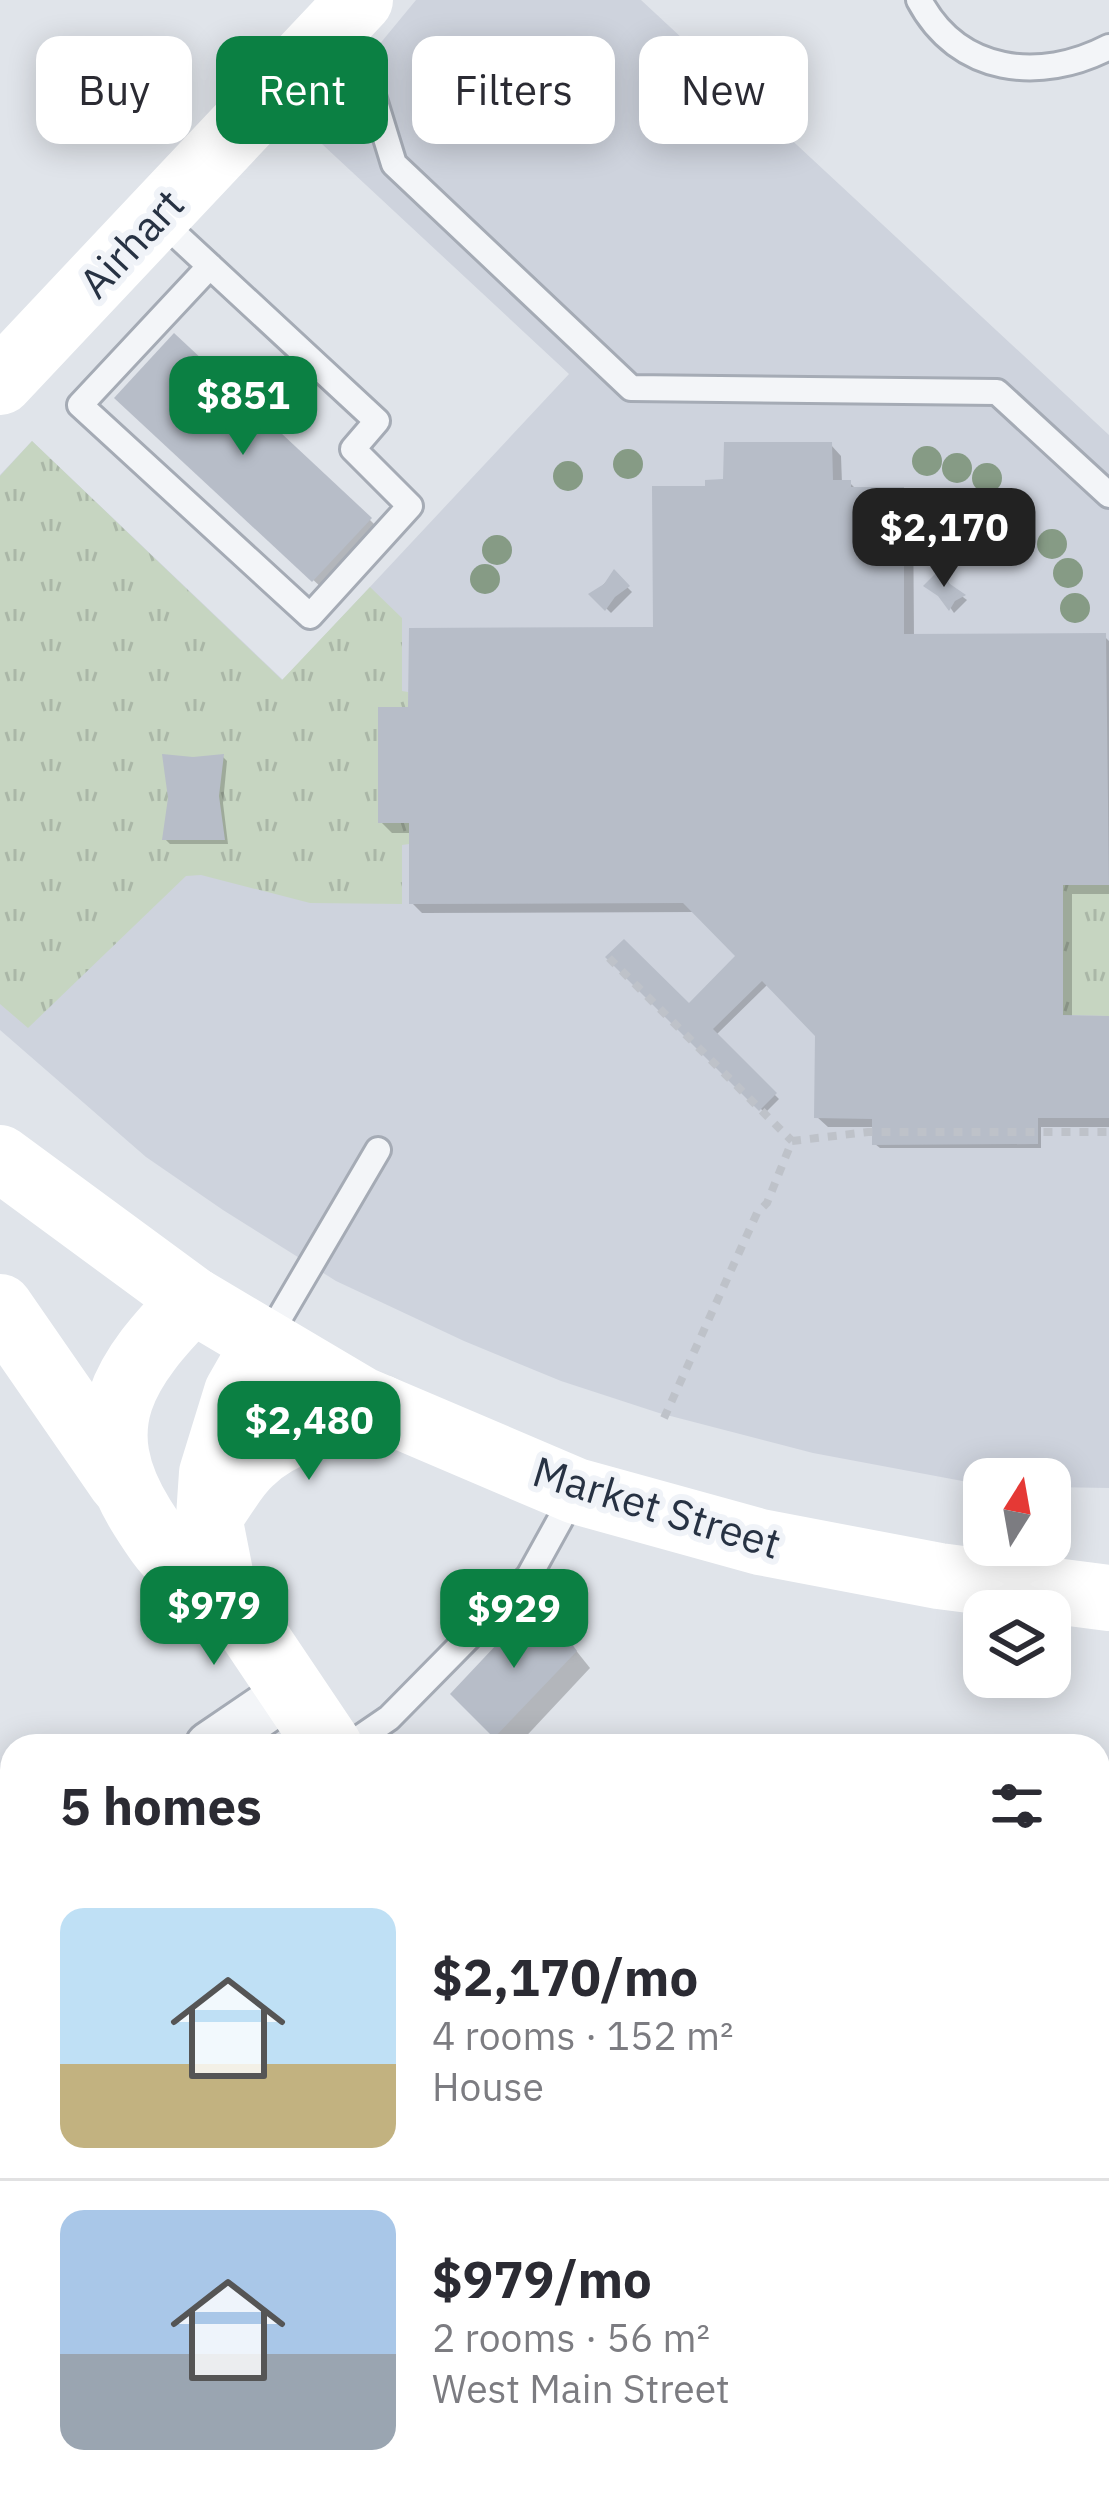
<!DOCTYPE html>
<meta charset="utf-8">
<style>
body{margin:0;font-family:"IBM Plex Sans",sans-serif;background:#f7f7f7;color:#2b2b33;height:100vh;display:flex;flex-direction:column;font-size:45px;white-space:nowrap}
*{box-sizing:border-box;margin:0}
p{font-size:39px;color:#7c7c81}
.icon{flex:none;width:66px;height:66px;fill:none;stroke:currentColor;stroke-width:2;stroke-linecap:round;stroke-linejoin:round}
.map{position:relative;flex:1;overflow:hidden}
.panel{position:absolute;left:0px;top:1734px;width:1110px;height:771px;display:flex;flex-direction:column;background:#fff;border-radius:36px 36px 0 0;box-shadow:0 6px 30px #0003}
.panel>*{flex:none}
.guide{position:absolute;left:36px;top:36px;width:1038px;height:108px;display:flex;gap:24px}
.needle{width:78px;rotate:11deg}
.tools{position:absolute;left:963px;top:1458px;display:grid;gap:24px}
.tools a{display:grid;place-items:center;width:108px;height:108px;border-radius:24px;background:#fff;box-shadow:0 6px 30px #0003;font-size:60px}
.price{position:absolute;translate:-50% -102px;padding:0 27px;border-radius:24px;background:#0b8043;color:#fff;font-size:39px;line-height:78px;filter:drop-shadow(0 3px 6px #0008)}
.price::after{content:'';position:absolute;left:50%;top:72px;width:36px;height:27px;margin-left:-18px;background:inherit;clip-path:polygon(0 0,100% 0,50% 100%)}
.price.active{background:#222;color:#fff}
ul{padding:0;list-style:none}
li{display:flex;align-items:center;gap:36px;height:300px;padding:0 60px}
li+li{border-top:3px solid #e1e1e2}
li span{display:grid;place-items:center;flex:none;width:336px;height:240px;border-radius:24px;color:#555}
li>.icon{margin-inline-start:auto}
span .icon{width:144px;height:144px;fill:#fffc;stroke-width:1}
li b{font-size:51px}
h2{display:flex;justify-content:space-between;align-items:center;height:144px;padding:0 60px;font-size:51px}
.pill{padding:0 42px;border-radius:24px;background:#fff;box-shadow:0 6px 30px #0003;font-size:42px;line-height:108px}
.pill.active{background:#0b8043;color:#fff}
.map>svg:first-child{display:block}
.built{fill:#ced3dd}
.park{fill:url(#park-tufts)}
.shadow{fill:#0003}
.building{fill:#b7bdc8}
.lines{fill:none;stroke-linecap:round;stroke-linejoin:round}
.lane-casing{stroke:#a5abb5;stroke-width:30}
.street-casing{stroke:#a5abb5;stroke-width:54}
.path{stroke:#bec2c9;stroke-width:8;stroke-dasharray:9 9;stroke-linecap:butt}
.lane{stroke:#f3f5f8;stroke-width:24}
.street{stroke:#f3f5f8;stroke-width:48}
.secondary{stroke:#fff;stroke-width:66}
.tree{fill:#869b85}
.labels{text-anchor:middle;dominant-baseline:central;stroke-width:12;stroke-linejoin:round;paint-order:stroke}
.street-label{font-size:42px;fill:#273243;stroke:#f0f3f8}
</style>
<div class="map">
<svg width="1109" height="2504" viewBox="0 0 1109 2504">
<defs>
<pattern id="park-tufts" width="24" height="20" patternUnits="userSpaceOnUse" patternTransform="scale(3)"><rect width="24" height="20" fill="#c6d5c1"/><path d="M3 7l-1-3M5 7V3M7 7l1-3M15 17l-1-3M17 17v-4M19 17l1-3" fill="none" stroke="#aab7a7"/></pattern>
</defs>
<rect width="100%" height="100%" fill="#e0e4ea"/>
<path class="built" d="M416,0H641L1109,435V1488L1050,1487V1479H984V1484L973,1483L813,1453L659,1413L561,1381L464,1341L336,1281L223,1210L146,1157L0,1030V475L32,441L283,680L569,374L308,131Z"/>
<g class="park">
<path d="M32,441L282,680L370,587L402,618V691L408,692V707L378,708V822L409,823V844L402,845V904L310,903L201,875L186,876L28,1028L0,1004V476Z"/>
<path d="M1063,885H1109V1016L1063,1015Z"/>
</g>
<g class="shadow">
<path d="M138,418L370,520L390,540L335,600Z"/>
<path d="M831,445L841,456L842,483H850L857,490H903L913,500L914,637L1104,636L1109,641V894H1072V1018H1109V1127H1041V1148H880L875,1144V1127H828L817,1117L818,1035L768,984L715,1036L779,1099L765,1113L609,957L689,1007L754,970L697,912L422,913L412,903V833H392L381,822L411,710L656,630L708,490Z"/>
<path d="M614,574L632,592L611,613L593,595Z"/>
<path d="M952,589L967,600L954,613L943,597Z"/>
<path d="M223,757L227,761L223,803L228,844H170L165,839L193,760Z"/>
<path d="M550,1618L590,1668L517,1746H506L454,1694Z"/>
<path d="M1109,1899V2082L1098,2093V1903Z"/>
</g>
<g class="building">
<path d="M174,333L372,518L312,582L114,398Z"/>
<path d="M724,442H832L833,480H851V487H904V634L1106,633L1109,885H1063V1015L1109,1016V1118H1038V1144L872,1145V1119L814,1118L815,1036L762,981L713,1029L777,1093L759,1111L605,957L624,939L689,1003L735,956L683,903L409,904V823H378V707H408L409,628L653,627L652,486H705V480L723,479Z"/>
<path d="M614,569L630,586L615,597L605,611L588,594L604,584Z"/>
<path d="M940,569L950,584L966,595L955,601L949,611L938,596L923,586Z"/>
<path d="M162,754L193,757L224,754L219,796L225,840H162L168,798Z"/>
<path d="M532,1607L545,1620L550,1614L577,1651L494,1738L450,1694Z"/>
<path d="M1105,1891L1109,1895V2073L1098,2084V1899Z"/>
</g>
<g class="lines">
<g class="lane-casing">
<g id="lane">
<path d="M919,0C958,74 1040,83 1109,47"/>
<path d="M323,43L370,86L394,164L631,388L997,392L1109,495"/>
<path d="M158,218L377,421L353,449L410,506L310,616L80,405L210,266"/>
<path d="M266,1341L378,1150"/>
<path d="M348,1746L389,1718L529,1576L576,1491"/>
<path d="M0,1790L12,1808"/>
<path d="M484,2493L492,2504"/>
</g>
</g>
<g class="street-casing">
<g id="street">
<path d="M210,1746L291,1691"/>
<path d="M0,1887L12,1880"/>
<path d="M0,2313L12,2331"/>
<path d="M124,2493L131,2504"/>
<path d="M741,2504L763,2493"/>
</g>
</g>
<g class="path">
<path d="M609,958L792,1141"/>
<path d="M792,1141L868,1132H1109"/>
<path d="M664,1418L757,1213L767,1203L792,1141"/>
</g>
<use href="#lane" class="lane"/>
<use href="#street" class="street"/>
<g class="secondary">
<path d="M0,382L360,0"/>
<path d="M0,1158L193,1300L360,1399L576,1491L760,1542L939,1576L1109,1598"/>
<path d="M193,1300C124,1369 85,1426 142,1517C168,1558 178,1570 223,1588"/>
<path d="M0,1307L121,1482"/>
<path d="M265,1343L237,1392L212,1473L209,1517L223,1588L329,1746"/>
<path d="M211,1514C224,1497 235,1475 251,1461C285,1428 337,1419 381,1408"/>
<path d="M1098,2475L1109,2480"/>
</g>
</g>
<g class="tree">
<circle cx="927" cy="461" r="15"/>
<circle cx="628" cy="464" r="15"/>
<circle cx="957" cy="468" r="15"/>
<circle cx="568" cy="476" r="15"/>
<circle cx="987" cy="478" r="15"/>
<circle cx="1052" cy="544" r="15"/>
<circle cx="497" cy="550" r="15"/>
<circle cx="1068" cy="573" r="15"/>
<circle cx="485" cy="579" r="15"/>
<circle cx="1075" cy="608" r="15"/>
</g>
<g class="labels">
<g class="street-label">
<text transform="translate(131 243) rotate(-47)">Airhart</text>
<text transform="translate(657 1507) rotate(17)">Market Street</text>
</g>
</g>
</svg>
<div class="tools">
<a><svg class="needle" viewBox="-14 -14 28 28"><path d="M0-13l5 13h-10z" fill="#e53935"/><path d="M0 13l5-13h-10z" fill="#7c7c81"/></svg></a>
<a><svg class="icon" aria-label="layers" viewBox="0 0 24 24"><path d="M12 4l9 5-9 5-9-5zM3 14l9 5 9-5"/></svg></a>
</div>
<b class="price" style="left:243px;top:458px">$851</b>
<b class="price active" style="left:944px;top:590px">$2,170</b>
<b class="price" style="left:309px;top:1483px">$2,480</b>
<b class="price" style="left:214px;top:1668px">$979</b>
<b class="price" style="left:514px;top:1671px">$929</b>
<div class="guide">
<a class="pill">Buy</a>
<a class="pill active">Rent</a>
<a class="pill">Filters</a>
<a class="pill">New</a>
</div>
<section class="panel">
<h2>5 homes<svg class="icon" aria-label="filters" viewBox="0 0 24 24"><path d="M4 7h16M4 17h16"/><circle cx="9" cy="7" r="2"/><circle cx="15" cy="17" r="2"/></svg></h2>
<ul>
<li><span style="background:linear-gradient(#bfe0f5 65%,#c2b280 0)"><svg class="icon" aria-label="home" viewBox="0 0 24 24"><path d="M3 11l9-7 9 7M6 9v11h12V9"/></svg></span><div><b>$2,170/mo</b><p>4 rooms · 152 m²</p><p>House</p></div></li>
<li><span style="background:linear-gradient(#a9c7e8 60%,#9aa5b1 0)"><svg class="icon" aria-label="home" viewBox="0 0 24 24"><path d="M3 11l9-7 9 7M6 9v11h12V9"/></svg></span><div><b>$979/mo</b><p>2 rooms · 56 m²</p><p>West Main Street</p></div></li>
</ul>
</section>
</div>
